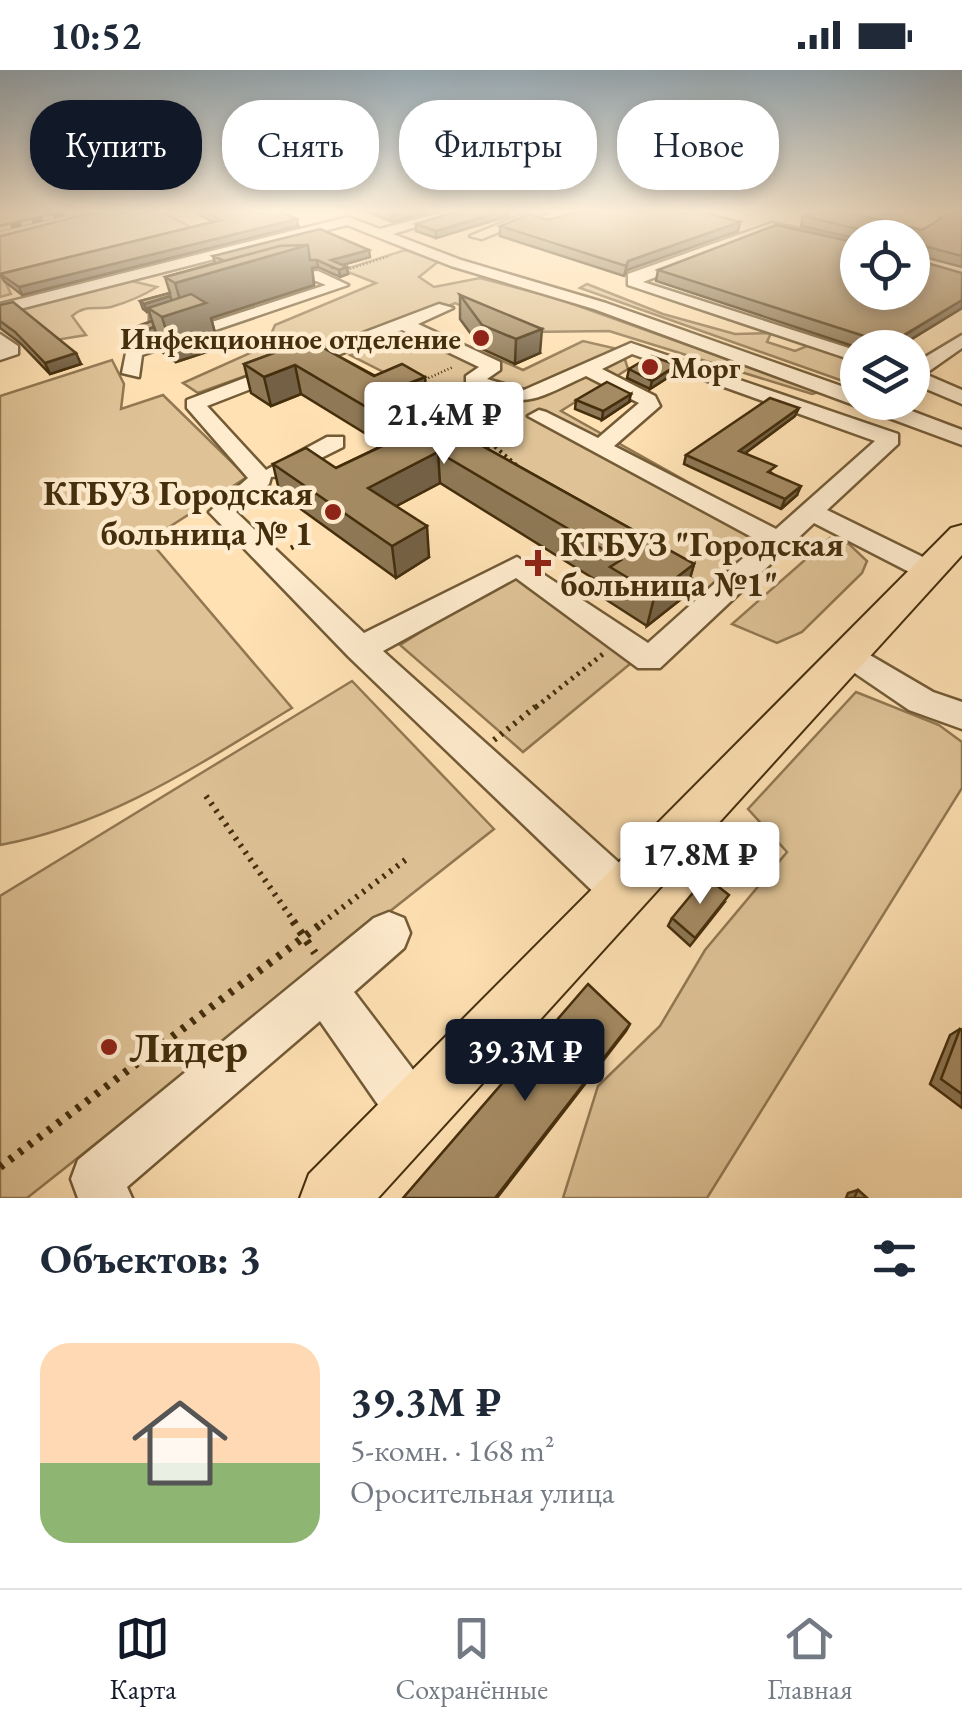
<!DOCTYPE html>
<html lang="ru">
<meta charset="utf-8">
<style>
body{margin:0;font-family:"EB Garamond",serif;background:#f2f2f3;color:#1f2937;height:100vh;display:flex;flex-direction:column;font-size:38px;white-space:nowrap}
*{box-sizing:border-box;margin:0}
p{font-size:32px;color:#747a83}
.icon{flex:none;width:55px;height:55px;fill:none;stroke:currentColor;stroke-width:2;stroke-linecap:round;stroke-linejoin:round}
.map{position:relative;height:1128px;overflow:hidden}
.sheet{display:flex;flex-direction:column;background:#fff;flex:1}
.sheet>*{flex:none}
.hud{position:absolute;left:30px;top:30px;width:902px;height:90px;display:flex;gap:20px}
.buttons{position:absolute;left:840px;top:150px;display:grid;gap:20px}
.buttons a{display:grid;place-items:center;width:90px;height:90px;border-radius:50%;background:#fff;box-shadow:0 5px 15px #0003;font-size:50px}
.price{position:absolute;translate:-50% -85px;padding:0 22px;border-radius:10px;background:#fff;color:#222;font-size:32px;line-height:65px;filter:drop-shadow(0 2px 5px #0008)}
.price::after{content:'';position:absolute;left:50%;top:60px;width:30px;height:22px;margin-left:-15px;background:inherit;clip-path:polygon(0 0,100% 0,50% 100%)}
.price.active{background:#111827;color:#fff}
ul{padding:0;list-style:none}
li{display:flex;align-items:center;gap:30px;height:250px;padding:0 40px}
li span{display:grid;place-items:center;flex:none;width:280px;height:200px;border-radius:30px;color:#555}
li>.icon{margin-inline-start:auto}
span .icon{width:120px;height:120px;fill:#fffc;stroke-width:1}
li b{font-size:42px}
h2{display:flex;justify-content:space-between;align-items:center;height:120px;padding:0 40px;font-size:42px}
.pill{padding:0 35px;border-radius:40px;background:#fff;box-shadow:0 5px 15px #0003;font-size:35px;line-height:90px}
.pill.active{background:#111827;color:#fff}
.status{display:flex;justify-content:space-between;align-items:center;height:70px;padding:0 50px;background:#fff;direction:ltr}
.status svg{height:28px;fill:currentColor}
.dock{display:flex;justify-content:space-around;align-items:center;height:140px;border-top:2px solid #e0e1e3;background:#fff;font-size:28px;color:#747a83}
.dock a{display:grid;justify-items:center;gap:5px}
.dock .active{color:#111827}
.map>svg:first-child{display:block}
.green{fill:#dfc397;stroke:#927852;stroke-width:2.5}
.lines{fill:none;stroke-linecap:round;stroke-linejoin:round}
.minor-casing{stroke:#735b36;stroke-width:5}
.major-casing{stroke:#442e0c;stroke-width:4}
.path-far4{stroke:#442e0c;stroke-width:2.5;stroke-dasharray:1 2.5;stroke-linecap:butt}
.path-far3{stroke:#442e0c;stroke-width:4;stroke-dasharray:2.5 4;stroke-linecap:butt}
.path-far2{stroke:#442e0c;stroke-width:5;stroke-dasharray:2.5 5;stroke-linecap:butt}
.path-far1{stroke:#442e0c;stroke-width:6;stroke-dasharray:2.5 6;stroke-linecap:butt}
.path{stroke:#442e0c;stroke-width:8;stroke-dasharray:4 8;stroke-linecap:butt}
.minor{fill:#ffecce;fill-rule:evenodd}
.major{fill:#ffe1b3;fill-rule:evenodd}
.rail-casing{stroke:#442e0c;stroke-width:5}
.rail{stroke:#ffecce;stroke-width:4;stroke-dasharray:11;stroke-linecap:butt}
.wall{fill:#8e7855;stroke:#442e0c;stroke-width:2.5}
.shaded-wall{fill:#746145;stroke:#442e0c;stroke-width:2.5}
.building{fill:#a58b63;stroke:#442e0c;stroke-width:2.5}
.poi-dot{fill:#8f2418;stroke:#ffecce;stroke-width:4}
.labels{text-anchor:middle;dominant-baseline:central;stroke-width:9;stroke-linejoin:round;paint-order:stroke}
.far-poi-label{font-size:30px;font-weight:bold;fill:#442e0c;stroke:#ffecce;text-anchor:end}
.poi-label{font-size:35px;font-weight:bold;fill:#442e0c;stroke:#ffecce;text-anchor:end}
.near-poi-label{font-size:42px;font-weight:bold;fill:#442e0c;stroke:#ffecce;text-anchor:start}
</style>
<div class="status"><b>10:52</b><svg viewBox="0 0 49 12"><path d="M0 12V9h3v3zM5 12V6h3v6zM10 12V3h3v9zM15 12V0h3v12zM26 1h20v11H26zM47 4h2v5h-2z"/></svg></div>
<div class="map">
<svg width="962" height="1128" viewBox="0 0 962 1128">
<rect width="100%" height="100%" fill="#ffe1b3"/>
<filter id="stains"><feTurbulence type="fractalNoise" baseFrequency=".002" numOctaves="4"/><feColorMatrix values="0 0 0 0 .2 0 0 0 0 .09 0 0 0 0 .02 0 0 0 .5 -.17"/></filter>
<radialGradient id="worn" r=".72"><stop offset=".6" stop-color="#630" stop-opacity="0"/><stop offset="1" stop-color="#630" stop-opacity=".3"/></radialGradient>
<g class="green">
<path d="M98,142H162L200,162L4,209L11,224L0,227V163Z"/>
<path d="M405,180L439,191L419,207L434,217L480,208L559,229L819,322L812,324L609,261L527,262L455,233L413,252L523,300L583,271L622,280L628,299L561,341L786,467L716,522L487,390L462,342L350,285L390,267L391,253L198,323L183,313L266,276L275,255L376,213L343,200Z"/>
<path d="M123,209L157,217C144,225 125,233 111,237C95,240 86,234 72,246L86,265L56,270L20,238Z"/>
<path d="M587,214L663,244L735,264L771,263L767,272L795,281L812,274L853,289L857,293V316L580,218Z"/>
<path d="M112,290L124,314L121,339L163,325L247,407L149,470L292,638C198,695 109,755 0,775V326Z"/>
<path d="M830,468L849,474L867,491L862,503L802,562L777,573L732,554Z"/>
<path d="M516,502L636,589L523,682L400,575Z"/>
<path d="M352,611L494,759L27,1128H0V826Z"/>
<path d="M856,622L939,655L962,672V718L707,1128H563L598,1016L660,956L705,880L787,782L748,739Z"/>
</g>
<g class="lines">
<g class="minor-casing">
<g id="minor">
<path d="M67,142H90L0,165V157Z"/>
<path d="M443,142H464L393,164L461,190L606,233L858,322V332H888L962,360V375L594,239L451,196L347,155L0,244V234L348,147L380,159Z"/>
<path d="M529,142H547L482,169L470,166Z"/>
<path d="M772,153L858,173V181L773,161L643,212L858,281V292L628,215V204Z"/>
<path d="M318,201L348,215L142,285L139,307L122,303L127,278L171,265L150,251V243L281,204ZM316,211L326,215L187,260L169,248L287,212Z"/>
<path d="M439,234L453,238L418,254L500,292V300L487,309L524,320L631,273L898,364V374L827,440L939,495L943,501L939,507H919L814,453L660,598H638L516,508L383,581L635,807L641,821L635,835L621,841L607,835L349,587L209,442L248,408L187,338V330ZM402,260L479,297L466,306V314C526,340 530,332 586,306L639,333L598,368L546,342L539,340L528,346L761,472L648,573L517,487L364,563L236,442L269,414L271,407L285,406L343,377V367H327L266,400L207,336ZM632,284L875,371L776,459L614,376L660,336L655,326L602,299Z"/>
<path d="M0,264L18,276V284L0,290Z"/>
<path d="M962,265V278L925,304L962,320V334L912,313V295Z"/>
<path d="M851,574L933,622L962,632V659L909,640L840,593L836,585L840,577Z"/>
<path d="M389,842L404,848L410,863L404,878L354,922L433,1026L440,1044L433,1062L415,1069L397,1062L320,951L127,1117L132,1128H78L71,1109L78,1090L374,848Z"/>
</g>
</g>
<g class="major-casing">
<path id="major" d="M962,455V485L378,1128H300L309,1104L951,458Z"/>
</g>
<g class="path-far4">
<path d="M343,201L390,186"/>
<path d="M422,311L453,297"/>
<path d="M423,325L433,332"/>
<path d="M453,332L471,330"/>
</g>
<g class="path-far3">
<path d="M429,329L476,362"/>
<path d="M442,333L471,330"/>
<path d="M485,368L522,400"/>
</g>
<g class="path-far2">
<path d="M291,478L307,470"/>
<path d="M536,637L603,584"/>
</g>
<g class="path-far1">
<path d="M494,670L539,634"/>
<path d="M206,726L295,853"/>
<path d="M322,853L408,788"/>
</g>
<g class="path">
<path d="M293,851L315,883"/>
<path d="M0,1097L325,851"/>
</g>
<use href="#minor" class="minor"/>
<use href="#major" class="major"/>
<g class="rail-casing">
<g id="rail">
<path d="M0,159L73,142"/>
<path d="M912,176L940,157L941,142"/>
</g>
</g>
<use href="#rail" class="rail"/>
</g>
<g class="wall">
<path d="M194,142H281L298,156L22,225L4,211L0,204L213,152Z"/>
<path d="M367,142H428L393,152Z"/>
<path d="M962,142V197L913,184V189L962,238L897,278H859L656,211L658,200L858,222L912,168H858V169L801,156L803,146L922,160Z"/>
<path d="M508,146L436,168L416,161V154Z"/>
<path d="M548,150L740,152L738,161L627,200L624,206L500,166V156Z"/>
<path d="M213,186L370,187L342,195L348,204L340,207L318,197L312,198L314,215L211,248L219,278L176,292L162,282L157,265L144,269L138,265L135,257L152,251L149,241L147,242L143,239L140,231L170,223L165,207L215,193Z"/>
<path d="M460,225L540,283L515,294L482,279L460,249Z"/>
<path d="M0,235L81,294L50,304L20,273L0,258Z"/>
<path d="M309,270L488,367V379L694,494L685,526L647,556L605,529L607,517L440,413L396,436L429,487L396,508L280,424L273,394L336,398L384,375L301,324L271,336L251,323L244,294Z"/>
<path d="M629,299L675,303L650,319L627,308Z"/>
<path d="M576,330L629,332L602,350L575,339Z"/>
<path d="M795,346L745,383L773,404L797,425L781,439L684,394L686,385Z"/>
<path d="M724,833L690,876L668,856L672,848Z"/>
<path d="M960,959L962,960V1038L930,1014L950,965Z"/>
<path d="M858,1120L867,1128H846L848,1123Z"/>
</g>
<g class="shaded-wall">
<path d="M403,142H428L393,152L392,145Z"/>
<path d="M500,142H508V146L436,168V161Z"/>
<path d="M297,149L298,156L22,225L19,217Z"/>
<path d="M740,152L738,161L627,200L624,206L628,191Z"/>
<path d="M308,175L317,190L318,197L312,198L314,215L211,248L219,278L176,292L162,247L183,240L175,213Z"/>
<path d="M369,180L370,187L332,198L331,190Z"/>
<path d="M347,197L348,204L340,207L339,200Z"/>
<path d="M170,226L173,234L148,238L149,241L147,242L144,234Z"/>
<path d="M962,230V238L897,278H884Z"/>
<path d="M154,257L157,265L144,269L141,261Z"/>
<path d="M542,259L540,283L515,294L516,269Z"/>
<path d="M76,283L81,294L50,304L45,293Z"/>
<path d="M295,295L301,324L271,336L264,307Z"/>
<path d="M677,295L675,303L650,319L652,311Z"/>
<path d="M425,307L427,335L397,318Z"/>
<path d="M631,324L629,332L602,350L603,341Z"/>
<path d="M799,338L795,346L736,390L739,381Z"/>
<path d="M488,367V398L477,373Z"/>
<path d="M438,382L440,413L372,449L368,418Z"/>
<path d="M801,416L797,425L781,439L785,429Z"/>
<path d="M427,456L429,487L396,508L392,476Z"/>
<path d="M694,494L685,526L647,556L655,524Z"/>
<path d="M630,954L626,961L497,1128H495Z"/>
</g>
<g class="building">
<path d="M206,142H281L297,149L19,217L0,204L221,150Z"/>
<path d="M455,142H500L436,161L416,154Z"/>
<path d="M576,142H703L740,152L628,191L626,196L500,156L530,144L548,150Z"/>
<path d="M814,142H847L922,160L952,142H962V186L917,174L912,178V168H863L862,160L803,146Z"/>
<path d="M776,155L858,173V222H912V180L913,189L962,203V230L884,277L864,266L658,200Z"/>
<path d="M320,159L369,180L331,190L347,197L339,200L317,190H310L308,175L280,176L224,191L213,186Z"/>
<path d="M308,175L175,213L165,207L280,176Z"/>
<path d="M170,223V226L144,234L140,231Z"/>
<path d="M191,224L206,233L162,247L148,238Z"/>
<path d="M460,225L542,259L516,269L482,255Z"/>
<path d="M13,232L76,283L45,293L15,262L0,251V235Z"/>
<path d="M152,251L154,257L141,261L135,257Z"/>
<path d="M309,270L374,306L402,294L425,307L397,318L488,367L477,373L694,494L655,524L610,497L621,490L438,382L368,418L427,456L392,476L273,394L306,378L336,398L410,363L295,295L264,307L244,294Z"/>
<path d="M651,286L677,295L652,311L629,299Z"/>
<path d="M607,312L631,324L603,341L576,330Z"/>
<path d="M770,328L799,338L739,381L776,396L768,402L801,416L785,429L686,385Z"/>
<path d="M706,807L729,825L695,868L672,848Z"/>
<path d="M588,914L630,954L495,1128H403Z"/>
<path d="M960,959L962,960V1024L941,1009Z"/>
<path d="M858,1120L867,1128H854Z"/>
</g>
<linearGradient id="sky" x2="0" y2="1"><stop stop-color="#97aebc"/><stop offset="0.47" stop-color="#fff2dd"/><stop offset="1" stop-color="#fff2dd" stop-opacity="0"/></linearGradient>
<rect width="962" height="300" fill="url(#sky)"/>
<g class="poi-dot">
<circle cx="481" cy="268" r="10"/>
<circle cx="650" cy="297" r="10"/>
<circle cx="333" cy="442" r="10"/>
<path d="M533 478h10v10h10v10h-10v10h-10v-10h-10v-10h10z"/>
<circle cx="109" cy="977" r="10"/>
</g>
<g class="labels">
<g class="far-poi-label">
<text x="461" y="268">Инфекционное отделение</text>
<text x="670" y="297" text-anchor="start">Морг</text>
</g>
<g class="poi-label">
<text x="313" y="422">КГБУЗ Городская<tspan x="313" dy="40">больница № 1</tspan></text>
<text x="560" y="473" text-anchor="start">КГБУЗ "Городская<tspan x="560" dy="40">больница №1"</tspan></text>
</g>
<g class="near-poi-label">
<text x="129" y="977">Лидер</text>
</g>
</g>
<rect width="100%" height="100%" filter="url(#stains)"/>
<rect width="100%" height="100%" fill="url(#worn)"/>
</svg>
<div class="buttons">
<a><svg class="icon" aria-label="locate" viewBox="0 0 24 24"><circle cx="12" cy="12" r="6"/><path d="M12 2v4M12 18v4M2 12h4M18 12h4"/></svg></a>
<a><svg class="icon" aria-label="layers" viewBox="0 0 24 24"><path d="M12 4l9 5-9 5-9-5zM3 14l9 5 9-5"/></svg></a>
</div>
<b class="price" style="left:444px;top:397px">21.4M ₽</b>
<b class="price" style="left:700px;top:837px">17.8M ₽</b>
<b class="price active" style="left:525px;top:1034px">39.3M ₽</b>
<div class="hud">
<a class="pill active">Купить</a>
<a class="pill">Снять</a>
<a class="pill">Фильтры</a>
<a class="pill">Новое</a>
</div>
</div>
<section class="sheet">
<h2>Объектов: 3<svg class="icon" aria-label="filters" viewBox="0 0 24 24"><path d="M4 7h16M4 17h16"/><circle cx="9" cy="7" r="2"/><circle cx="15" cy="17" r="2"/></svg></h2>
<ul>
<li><span style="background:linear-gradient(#ffd9b3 60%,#8fb573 0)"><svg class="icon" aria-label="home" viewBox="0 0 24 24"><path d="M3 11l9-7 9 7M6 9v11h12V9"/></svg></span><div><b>39.3M ₽</b><p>5-комн. · 168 m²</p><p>Оросительная улица</p></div></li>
</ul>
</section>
<nav class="dock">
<a class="active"><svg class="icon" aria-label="map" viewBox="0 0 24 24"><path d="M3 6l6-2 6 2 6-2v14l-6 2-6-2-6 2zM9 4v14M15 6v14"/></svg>Карта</a>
<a><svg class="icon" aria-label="saved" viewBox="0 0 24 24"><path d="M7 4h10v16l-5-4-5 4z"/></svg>Сохранённые</a>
<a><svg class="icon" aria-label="home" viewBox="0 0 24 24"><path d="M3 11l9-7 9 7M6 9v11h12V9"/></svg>Главная</a>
</nav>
